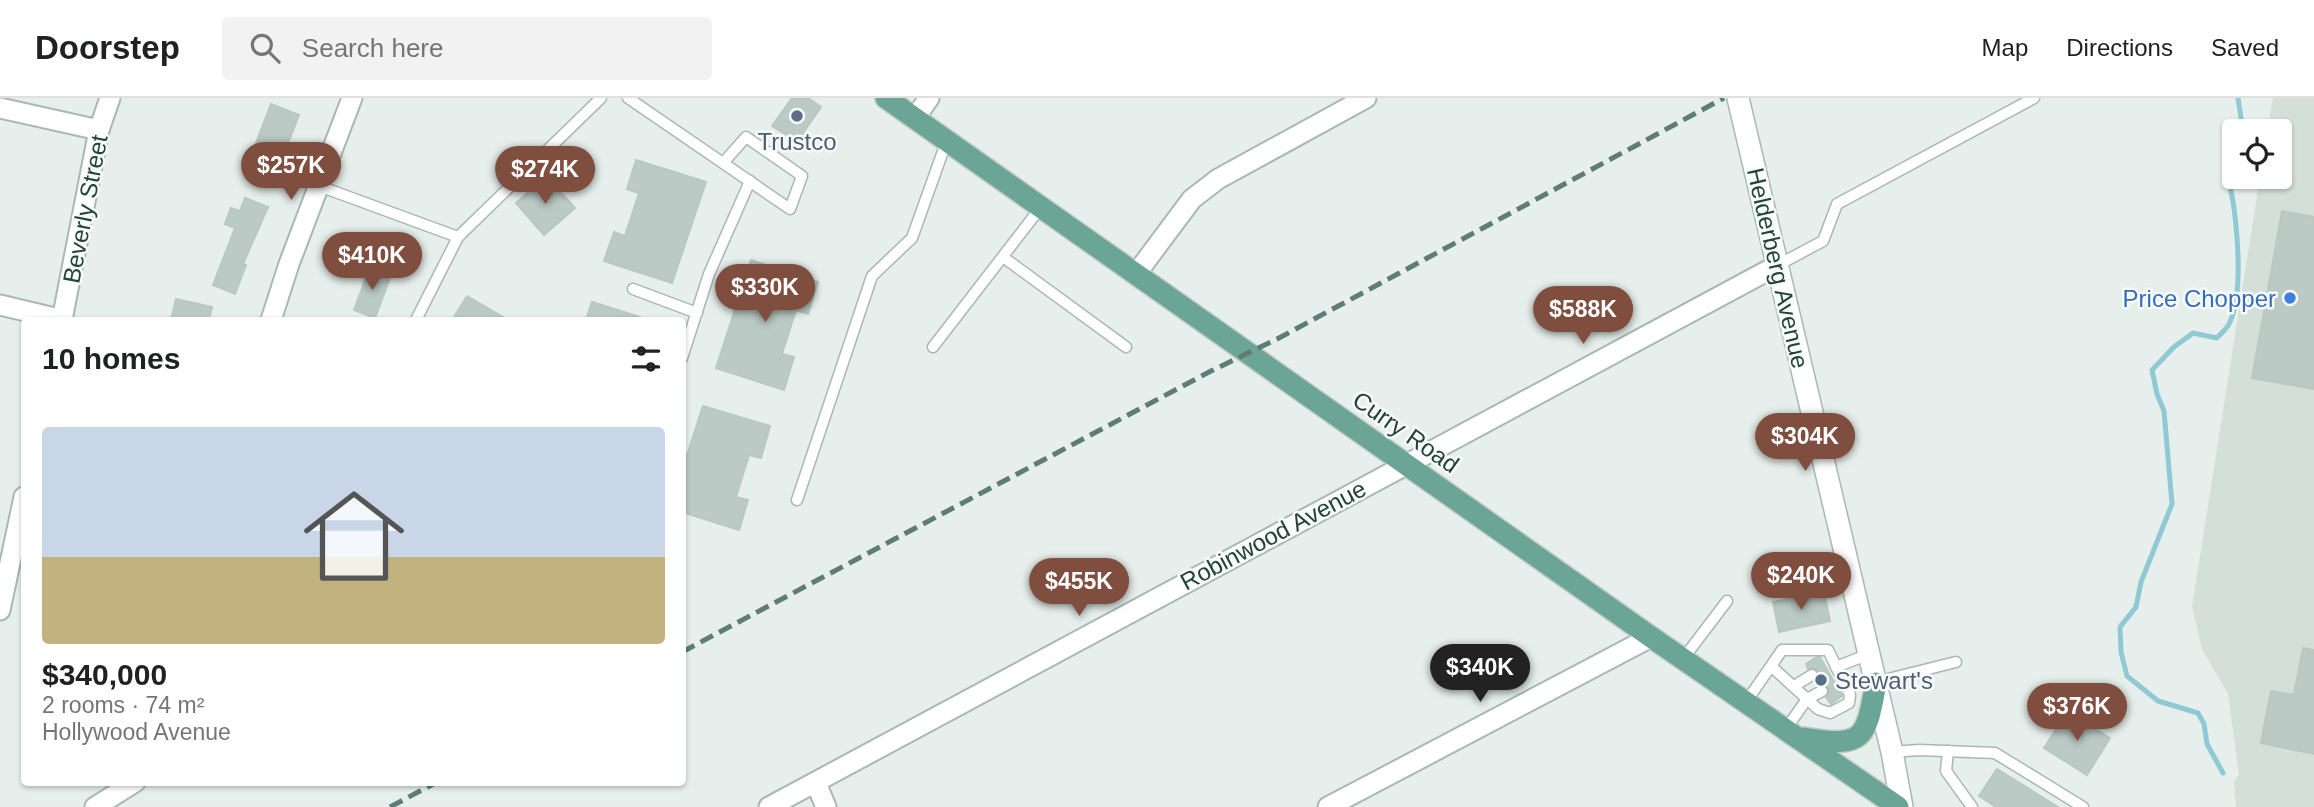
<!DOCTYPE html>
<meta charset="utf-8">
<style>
body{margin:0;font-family:Arial,sans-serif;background:#f2f2f2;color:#202124;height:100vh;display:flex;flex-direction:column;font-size:26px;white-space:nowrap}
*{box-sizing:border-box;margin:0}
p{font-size:23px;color:#757577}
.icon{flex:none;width:38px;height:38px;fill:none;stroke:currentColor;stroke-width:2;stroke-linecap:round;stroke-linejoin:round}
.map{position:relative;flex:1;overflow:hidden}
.sheet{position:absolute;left:21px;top:219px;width:665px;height:469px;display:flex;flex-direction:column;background:#fff;border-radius:7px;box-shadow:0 2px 5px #0004}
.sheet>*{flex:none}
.fabs{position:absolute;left:2222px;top:21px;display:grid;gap:14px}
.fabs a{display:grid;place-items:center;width:70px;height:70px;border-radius:7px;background:#fff;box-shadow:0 2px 5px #0004;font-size:35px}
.price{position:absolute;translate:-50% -60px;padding:0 16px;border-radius:24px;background:#7f4e3f;color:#fff;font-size:23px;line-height:46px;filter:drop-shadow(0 2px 4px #0008)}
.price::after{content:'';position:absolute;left:50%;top:42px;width:21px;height:16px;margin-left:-10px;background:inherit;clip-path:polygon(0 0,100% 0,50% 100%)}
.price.current{background:#222;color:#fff}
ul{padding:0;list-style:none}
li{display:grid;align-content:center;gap:14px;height:371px;padding:0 21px}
li span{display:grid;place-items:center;height:217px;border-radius:7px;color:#555}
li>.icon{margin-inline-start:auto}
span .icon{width:126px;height:126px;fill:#fffc;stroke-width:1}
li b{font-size:30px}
h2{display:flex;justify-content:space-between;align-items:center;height:84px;padding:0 21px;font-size:30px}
header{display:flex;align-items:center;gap:42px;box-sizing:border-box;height:98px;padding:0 35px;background:#fff;border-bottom:2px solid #e0e0e0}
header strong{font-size:33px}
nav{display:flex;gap:38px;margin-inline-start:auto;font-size:24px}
.search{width:490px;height:63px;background:#f2f2f2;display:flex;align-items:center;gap:18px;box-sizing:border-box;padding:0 24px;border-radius:7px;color:#757577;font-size:26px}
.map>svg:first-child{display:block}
.built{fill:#d4dfda}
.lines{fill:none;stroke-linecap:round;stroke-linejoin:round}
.stream{stroke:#8ec9d4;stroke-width:5}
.building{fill:#bbcac4;stroke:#b8c9c2;stroke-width:2}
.service-casing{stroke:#a8b8b2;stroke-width:13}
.minor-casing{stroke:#a8b8b2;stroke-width:23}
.tertiary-casing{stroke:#a8b8b2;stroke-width:24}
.primary-casing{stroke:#c2cac8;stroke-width:24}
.service{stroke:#fff;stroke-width:10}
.minor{stroke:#fff;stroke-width:19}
.tertiary{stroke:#fff;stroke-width:21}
.primary{stroke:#6aa596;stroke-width:21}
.rail{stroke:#5f7d75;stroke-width:5;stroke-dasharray:14 7;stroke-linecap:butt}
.service-dot{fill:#5c6f8a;stroke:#f7fbf9;stroke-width:2.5}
.shop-dot{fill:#3f7fe0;stroke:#f7fbf9;stroke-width:2.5}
.labels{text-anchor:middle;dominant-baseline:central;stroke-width:5;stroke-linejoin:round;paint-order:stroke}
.service-label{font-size:24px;fill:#4e5e75;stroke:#f7fbf9}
.street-label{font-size:24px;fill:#24423a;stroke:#f7fbf9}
.shop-label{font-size:24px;fill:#366cbe;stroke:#f7fbf9;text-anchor:end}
</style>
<header>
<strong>Doorstep</strong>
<div class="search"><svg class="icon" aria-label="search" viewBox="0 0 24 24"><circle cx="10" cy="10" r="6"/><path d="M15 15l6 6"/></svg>Search here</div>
<nav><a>Map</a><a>Directions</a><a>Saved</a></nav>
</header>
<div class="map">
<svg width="2314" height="709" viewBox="0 0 2314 709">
<rect width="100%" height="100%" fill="#e6efeb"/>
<path class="built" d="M2273,0H2314V709H2236L2234,683L2239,677L2228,596L2202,551L2192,509L2260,79H2280V33H2267Z"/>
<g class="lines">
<g class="stream">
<path d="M2238,0L2243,33"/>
<path d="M2223,675L2207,646L2204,626L2198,615L2158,603L2127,578L2121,554L2120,529L2136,509L2141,484L2172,406L2164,313L2157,296L2152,272L2174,249L2193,235L2217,240C2221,235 2228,230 2230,224C2243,193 2238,142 2234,110C2231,86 2224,81 2235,58"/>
</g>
</g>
<g class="building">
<path d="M792,0H808L821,9L797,44L772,28Z"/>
<path d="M271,6L299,17L282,60L254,50Z"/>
<path d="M636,62L706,84L672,185L604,163L614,134L625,138L639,95L627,91Z"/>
<path d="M546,78L575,110L544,137L516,105Z"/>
<path d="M245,100L268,109L243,166L246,167L235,196L213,187L235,130L225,126L231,110L240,113Z"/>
<path d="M2282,113L2314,119V291L2252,280Z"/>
<path d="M751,162L818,184L808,216L796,212L782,256L794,259L784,292L716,270Z"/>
<path d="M370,169L391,177L375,220L354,212Z"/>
<path d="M467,198L508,222H452Z"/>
<path d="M176,201L212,209L209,222H171Z"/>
<path d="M592,204L640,219V222H586Z"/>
<path d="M703,308L770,328L761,360L749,357L736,399L748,402L739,432L682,414V373Z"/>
<path d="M1824,494L1830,523L1779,534L1773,504Z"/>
<path d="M2303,550L2314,552V656L2261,645L2271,593L2294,597Z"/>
<path d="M1817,559H1820L1842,598L1831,606L1826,599L1829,594L1828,589L1823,586L1818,587L1816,583L1819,578L1818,573L1812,570L1808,571L1806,566Z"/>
<path d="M2067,614L2110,640L2087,677L2044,650Z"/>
<path d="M1997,671L2058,709H1996L1979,698Z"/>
</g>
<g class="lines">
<g class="service-casing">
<g id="service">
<path d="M628,0L790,111L802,78L746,39L723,65"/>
<path d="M319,88L458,139L601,0"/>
<path d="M1003,159L1126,249"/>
<path d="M1778,167L1823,143L1837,106L2034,0"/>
<path d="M633,191L697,215"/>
<path d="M416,222L458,139"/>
<path d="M933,249L1041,109"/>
<path d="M682,260L709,176L750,83"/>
<path d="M797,402L872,178L912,140L947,42"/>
<path d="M1683,561L1727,503"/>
<path d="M1836,569L1869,556"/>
<path d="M1876,584L1956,564"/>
<path d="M1794,588L1812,577"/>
<path d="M1746,604L1782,552H1828L1850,597L1849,605L1830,615L1818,611L1771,568"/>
<path d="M1786,631L1807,601L1822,593"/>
<path d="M1948,653L1946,673L1972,709"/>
<path d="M1892,654L1919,652L1995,655L2083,709"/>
</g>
</g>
<g class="minor-casing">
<g id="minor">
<path d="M0,10L99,32"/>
<path d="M915,20L929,0"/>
<path d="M1136,176L1192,101L1218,81L1366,0"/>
<path d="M0,207L63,222"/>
<path d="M62,222L99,32L110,0"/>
<path d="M271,222L289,166L352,0"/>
<path d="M0,512L24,399"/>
<path d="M816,685L826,709"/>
<path d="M95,709L135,684"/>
<path d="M769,709L1778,167"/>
<path d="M1328,709L1651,539"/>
</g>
</g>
<g class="tertiary-casing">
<path id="tertiary" d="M1738,0L1892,654L1902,709"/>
</g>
<g class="primary-casing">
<g id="primary">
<path d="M886,0L1651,539L1898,709"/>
<path d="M1804,640C1864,650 1866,641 1876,585"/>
</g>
</g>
<use href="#service" class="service"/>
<use href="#minor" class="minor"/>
<use href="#tertiary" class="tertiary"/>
<use href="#primary" class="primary"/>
<g class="rail">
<path d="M682,554L1211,273L1279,240L1724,0"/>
<path d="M390,709L437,684"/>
</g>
</g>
<g class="service-dot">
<circle cx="797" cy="18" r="7"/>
<circle cx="1821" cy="582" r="7"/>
</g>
<circle class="shop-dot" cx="2290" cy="200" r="7"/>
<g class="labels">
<g class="service-label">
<text x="797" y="43">Trustco</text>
<text x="1835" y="582" text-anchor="start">Stewart's</text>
</g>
<g class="street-label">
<text transform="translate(85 111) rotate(-79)">Beverly Street</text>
<text transform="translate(1778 170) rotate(77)">Helderberg Avenue</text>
<text transform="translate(1406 334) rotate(35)">Curry Road</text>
<text transform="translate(1273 437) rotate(-28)">Robinwood Avenue</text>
</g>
<g class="shop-label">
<text x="2276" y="200">Price Chopper</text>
</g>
</g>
</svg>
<div class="fabs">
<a><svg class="icon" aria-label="locate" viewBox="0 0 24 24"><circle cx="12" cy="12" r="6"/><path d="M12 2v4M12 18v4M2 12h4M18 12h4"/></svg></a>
</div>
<b class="price" style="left:291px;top:104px">$257K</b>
<b class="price" style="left:545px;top:108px">$274K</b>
<b class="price" style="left:372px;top:194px">$410K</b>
<b class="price" style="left:765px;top:226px">$330K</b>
<b class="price" style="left:1583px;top:248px">$588K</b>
<b class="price" style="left:1805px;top:375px">$304K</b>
<b class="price" style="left:1801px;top:514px">$240K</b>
<b class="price" style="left:1079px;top:520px">$455K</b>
<b class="price current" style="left:1480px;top:606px">$340K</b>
<b class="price" style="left:2077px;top:645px">$376K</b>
<section class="sheet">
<h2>10 homes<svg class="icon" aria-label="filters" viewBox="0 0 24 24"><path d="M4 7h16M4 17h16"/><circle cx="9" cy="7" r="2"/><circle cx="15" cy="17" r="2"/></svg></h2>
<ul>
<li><span style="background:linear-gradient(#c9d6e8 60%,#c2b280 0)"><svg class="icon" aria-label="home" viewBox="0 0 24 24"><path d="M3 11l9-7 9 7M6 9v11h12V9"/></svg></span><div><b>$340,000</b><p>2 rooms · 74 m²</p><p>Hollywood Avenue</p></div></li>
</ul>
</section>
</div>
